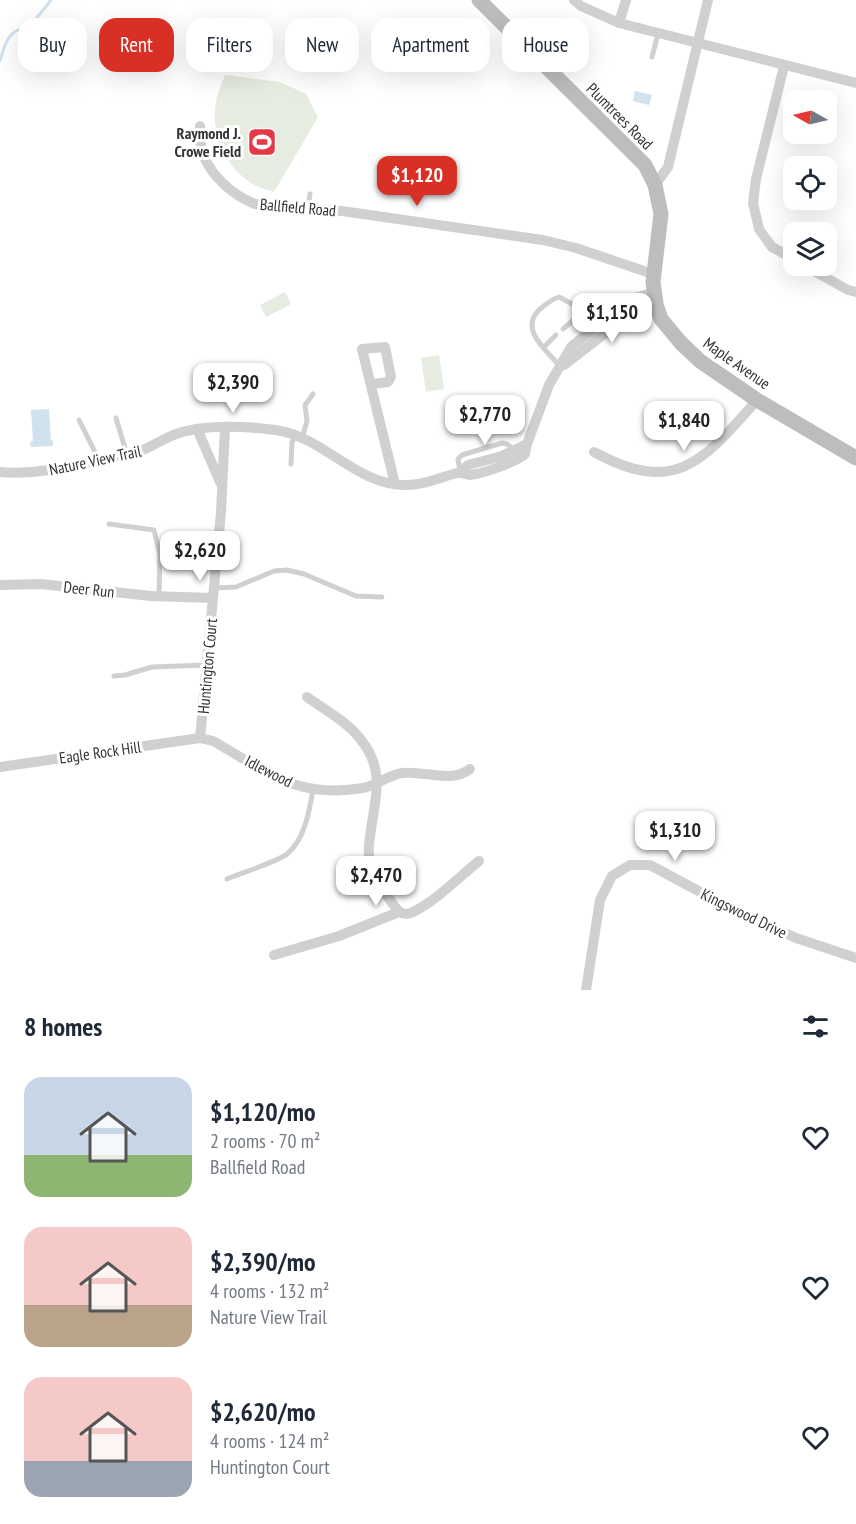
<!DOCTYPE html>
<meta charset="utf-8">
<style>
body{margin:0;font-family:"PT Sans Narrow",sans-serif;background:#f6f6f7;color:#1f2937;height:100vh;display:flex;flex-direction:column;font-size:22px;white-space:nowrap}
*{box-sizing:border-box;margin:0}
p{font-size:20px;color:#747a83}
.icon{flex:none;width:33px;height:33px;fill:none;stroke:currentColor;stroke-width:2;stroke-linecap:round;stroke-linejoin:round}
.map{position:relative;height:990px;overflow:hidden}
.panel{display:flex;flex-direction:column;background:#fff;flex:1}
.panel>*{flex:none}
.guide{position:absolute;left:18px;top:18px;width:820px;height:54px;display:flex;gap:12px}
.needle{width:39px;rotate:278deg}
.controls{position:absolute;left:783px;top:90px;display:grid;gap:12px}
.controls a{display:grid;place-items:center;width:54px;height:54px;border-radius:12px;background:#fff;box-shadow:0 6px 24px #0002;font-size:30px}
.price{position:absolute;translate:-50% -51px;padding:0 14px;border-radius:12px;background:#fff;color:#222;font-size:20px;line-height:39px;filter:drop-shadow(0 2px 3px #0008)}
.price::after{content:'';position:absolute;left:50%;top:36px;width:18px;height:14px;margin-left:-9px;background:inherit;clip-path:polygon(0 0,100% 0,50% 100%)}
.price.current{background:#d93025;color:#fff}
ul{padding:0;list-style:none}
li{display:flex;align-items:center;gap:18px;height:150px;padding:0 24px}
li span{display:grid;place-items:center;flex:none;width:168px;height:120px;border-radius:18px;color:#555}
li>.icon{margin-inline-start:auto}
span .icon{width:72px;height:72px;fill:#fffc;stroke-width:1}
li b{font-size:26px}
h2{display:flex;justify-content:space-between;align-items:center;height:72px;padding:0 24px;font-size:26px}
.chip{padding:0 21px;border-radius:18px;background:#fff;box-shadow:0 6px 24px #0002;font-size:21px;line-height:54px}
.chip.current{background:#d93025;color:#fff}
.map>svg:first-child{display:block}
.green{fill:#e6ecdf}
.water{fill:#cfe2ee}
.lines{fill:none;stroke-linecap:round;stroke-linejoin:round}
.stream{stroke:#cfe2ee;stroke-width:3}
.lane{stroke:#d0d0d0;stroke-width:5}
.street{stroke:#d0d0d0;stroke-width:10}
.secondary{stroke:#bdbdbd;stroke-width:15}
.labels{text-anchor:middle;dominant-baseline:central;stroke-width:6;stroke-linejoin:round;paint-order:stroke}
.street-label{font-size:16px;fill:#333;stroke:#fff}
.poi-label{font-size:16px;font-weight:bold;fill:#333;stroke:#fff;text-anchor:end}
</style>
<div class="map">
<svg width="856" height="990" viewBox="0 0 856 990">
<rect width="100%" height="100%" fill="#fff"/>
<g class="green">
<path d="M225,75L280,82L306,94L318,117L274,192C234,184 209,142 216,102C217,93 222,84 225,75Z"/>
<path d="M285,292L291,304L266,317L260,305Z"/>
<path d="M439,355L444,389L426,392L421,358Z"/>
</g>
<g class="water">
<path d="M635,91L652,95L649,105L633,101Z"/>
<path d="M49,409L51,440H53V446L31,447L30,442L33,441L31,410Z"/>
</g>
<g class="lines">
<path class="stream" d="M0,61C3,51 6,37 16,31C20,29 25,30 29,26C37,18 44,9 51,0"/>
<g class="lane">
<path d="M652,57L658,34"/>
<path d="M308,208L310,194"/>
<path d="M563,329L583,312"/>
<path d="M544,347L556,335"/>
<path d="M560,366C547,351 519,330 539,310C546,304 550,300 559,297L576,306L599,327"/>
<path d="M116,418L127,455"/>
<path d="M79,420L99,460"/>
<path d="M302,438L307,421L305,405L313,394"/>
<path d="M291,464L292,442L296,435"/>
<path d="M460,471L458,459L462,455L502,443L507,444L514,450"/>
<path d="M109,524L154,530L160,555L159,595"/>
<path d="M214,588L236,587L274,571L287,570L304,574L356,596L382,597"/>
<path d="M114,676L125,675L152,667L207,665"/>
<path d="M227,879C239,874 279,861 287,854C305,839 309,812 313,790"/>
</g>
<g class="street">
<path d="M574,0L581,6L619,23L856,83"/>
<path d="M619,23L626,0"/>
<path d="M784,66L756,179L753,203L759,229L766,239L772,247L794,259"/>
<path d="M200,126C201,132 200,139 201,145C205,172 232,195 255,204L342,211L543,240L576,248L653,274"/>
<path d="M655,185L668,167L708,0"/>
<path d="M805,266L848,290L856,292"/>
<path d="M564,365L634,311L656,304"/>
<path d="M372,384L388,382L391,377L385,347L362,349L395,484"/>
<path d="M197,429L221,484"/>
<path d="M594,452C676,497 704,460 757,400"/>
<path d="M0,472C36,475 68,467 103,459C113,456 124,456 135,453C149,449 162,439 176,434C204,424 246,426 275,430C324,436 357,487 408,485C425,485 441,477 457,473C462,472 465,475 470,475C482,474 516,462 525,454L527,444L549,385L571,347L629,300L654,292"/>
<path d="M460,473L468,465L502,456L527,444"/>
<path d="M0,585L41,584L151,596L213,598"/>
<path d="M307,697C325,710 348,722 361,740C387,772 374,801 370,837C369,843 368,850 369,855C372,877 386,895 399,912"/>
<path d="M200,738L221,512L225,428"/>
<path d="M0,767L200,738L213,741C268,772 296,799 363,788C378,785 388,775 402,773C424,770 451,784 470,769"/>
<path d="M274,955L339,936L399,912C404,914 407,915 413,912C437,900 458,878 479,861"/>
<path d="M586,990L600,900L612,876L630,865H650L734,910L796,938L856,958"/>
</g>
<path class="secondary" d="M479,0L645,165L655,185L661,214L653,282L656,304L661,319L681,343L700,361L757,400L856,458"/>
</g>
<defs>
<g id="stadium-square" transform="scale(1.5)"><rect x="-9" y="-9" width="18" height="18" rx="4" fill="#e63946" stroke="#fff"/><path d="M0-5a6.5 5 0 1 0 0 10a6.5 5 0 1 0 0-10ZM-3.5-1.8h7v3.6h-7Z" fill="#fff"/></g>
</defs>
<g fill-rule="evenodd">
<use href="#stadium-square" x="262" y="142"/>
</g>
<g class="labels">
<g class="street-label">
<text transform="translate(620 116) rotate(45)">Plumtrees Road</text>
<text transform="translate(298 207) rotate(5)">Ballfield Road</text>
<text transform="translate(737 363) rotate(35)">Maple Avenue</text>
<text transform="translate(95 460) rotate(-12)">Nature View Trail</text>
<text transform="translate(89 589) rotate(6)">Deer Run</text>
<text transform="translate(207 666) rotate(-85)">Huntington Court</text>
<text transform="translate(100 752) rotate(-8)">Eagle Rock Hill</text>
<text transform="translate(269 771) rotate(27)">Idlewood</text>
<text transform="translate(744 913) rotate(26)">Kingswood Drive</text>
</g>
<g class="poi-label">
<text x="241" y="133">Raymond J.<tspan x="241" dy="18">Crowe Field</tspan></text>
</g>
</g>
</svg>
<div class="controls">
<a><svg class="needle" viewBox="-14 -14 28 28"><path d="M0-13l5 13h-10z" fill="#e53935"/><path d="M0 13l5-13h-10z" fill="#747a83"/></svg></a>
<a><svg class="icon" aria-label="locate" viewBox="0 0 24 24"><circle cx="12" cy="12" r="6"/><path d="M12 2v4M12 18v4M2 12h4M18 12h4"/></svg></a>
<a><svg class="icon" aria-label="layers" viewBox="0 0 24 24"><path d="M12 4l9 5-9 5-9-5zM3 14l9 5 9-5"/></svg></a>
</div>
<b class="price current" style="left:417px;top:207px">$1,120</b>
<b class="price" style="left:612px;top:344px">$1,150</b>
<b class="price" style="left:233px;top:414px">$2,390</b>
<b class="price" style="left:485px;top:446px">$2,770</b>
<b class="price" style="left:684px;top:452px">$1,840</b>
<b class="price" style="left:200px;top:582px">$2,620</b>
<b class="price" style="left:675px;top:862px">$1,310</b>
<b class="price" style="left:376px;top:907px">$2,470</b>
<div class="guide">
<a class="chip">Buy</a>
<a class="chip current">Rent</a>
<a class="chip">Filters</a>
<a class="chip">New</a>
<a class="chip">Apartment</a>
<a class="chip">House</a>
</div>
</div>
<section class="panel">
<h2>8 homes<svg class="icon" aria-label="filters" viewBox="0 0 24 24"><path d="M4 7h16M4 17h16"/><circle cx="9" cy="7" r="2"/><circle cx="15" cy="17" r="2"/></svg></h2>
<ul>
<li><span style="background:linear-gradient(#c9d6e8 65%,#8fb573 0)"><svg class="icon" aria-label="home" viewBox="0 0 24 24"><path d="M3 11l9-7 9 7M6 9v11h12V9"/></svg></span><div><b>$1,120/mo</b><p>2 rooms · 70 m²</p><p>Ballfield Road</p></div><svg class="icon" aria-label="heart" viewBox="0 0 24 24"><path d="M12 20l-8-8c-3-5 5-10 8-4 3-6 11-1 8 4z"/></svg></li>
<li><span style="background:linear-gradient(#f6c9c9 65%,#b9a48a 0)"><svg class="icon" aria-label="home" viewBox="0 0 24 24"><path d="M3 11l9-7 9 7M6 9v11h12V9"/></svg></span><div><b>$2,390/mo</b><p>4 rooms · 132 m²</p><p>Nature View Trail</p></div><svg class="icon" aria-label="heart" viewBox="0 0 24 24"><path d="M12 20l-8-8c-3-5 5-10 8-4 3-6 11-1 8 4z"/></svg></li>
<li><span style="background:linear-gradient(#f6c9c9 70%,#9aa5b1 0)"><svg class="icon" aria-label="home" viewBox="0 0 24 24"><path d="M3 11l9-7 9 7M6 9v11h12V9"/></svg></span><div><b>$2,620/mo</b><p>4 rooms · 124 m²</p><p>Huntington Court</p></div><svg class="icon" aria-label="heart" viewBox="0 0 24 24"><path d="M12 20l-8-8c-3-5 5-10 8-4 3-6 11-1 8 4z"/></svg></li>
</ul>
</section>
